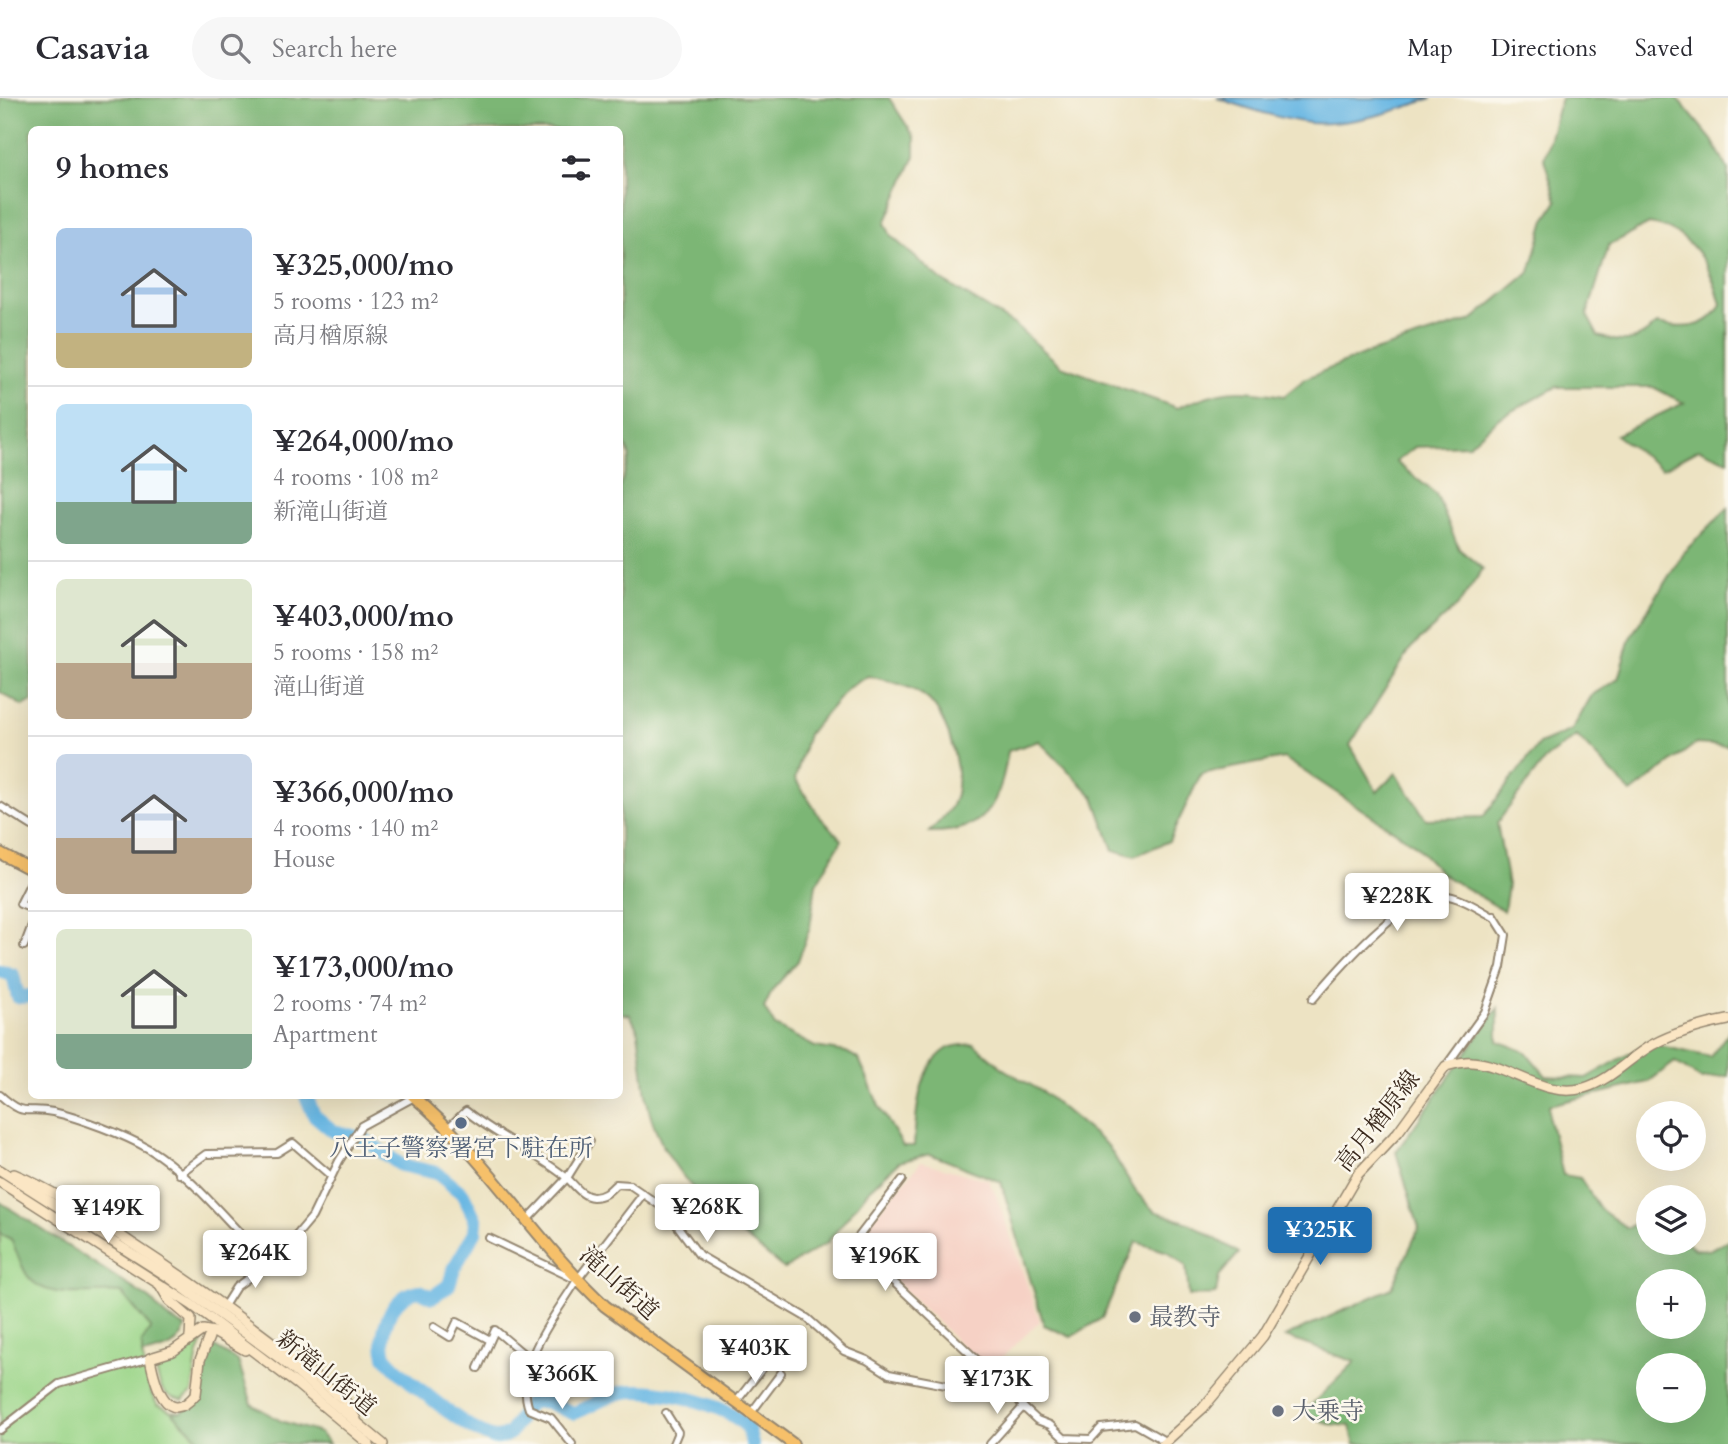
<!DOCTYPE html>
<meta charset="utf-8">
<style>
body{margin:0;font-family:Cardo,"Noto Serif JP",serif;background:#f7f7f7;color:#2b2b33;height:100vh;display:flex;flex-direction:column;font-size:26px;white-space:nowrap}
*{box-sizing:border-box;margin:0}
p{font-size:23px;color:#7c7c81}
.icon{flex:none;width:38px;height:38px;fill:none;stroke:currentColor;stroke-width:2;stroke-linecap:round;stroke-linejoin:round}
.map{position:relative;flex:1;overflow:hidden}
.panel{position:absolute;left:28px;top:28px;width:595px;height:973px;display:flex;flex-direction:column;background:#fff;border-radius:10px;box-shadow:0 7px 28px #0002}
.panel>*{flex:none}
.buttons{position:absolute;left:1636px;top:1003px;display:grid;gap:14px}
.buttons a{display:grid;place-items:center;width:70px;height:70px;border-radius:50%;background:#fff;box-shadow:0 7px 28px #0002;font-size:35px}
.price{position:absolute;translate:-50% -60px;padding:0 16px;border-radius:7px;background:#fff;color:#222;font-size:23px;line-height:46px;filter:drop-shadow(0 2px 4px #0008)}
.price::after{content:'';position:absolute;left:50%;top:42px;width:21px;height:16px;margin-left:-10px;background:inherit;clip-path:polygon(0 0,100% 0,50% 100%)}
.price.current{background:#1f6fb2;color:#fff}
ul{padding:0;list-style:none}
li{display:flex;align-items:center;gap:21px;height:175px;padding:0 28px}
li+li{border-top:2px solid #e1e1e2}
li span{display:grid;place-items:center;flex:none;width:196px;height:140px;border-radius:10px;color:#555}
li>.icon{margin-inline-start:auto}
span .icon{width:84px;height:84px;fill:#fffc;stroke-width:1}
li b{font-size:30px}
h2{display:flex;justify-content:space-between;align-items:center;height:84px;padding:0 28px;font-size:30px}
header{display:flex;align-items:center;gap:42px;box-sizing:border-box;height:98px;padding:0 35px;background:#fff;border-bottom:2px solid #e1e1e2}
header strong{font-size:33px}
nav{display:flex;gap:38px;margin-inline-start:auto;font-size:24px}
.search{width:490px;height:63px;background:#f7f7f7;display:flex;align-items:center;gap:18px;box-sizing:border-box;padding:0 24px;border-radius:38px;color:#7c7c81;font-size:26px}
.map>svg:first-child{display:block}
.built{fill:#f6d1c5}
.green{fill:#9bd589;stroke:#6b8054;stroke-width:2}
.forest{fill:#7cb675;stroke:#5c704a;stroke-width:2;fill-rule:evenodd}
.water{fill:#69b7e3;stroke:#527080;stroke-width:2}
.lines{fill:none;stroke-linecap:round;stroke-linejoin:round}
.river{stroke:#69b7e3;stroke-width:14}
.minor-casing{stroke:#948670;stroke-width:10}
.secondary-casing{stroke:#948670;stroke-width:12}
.trunk-casing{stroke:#948670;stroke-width:14}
.minor{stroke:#fff;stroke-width:6}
.secondary{stroke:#fbe6c4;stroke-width:9}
.trunk{stroke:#f6c06b;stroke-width:10}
.service-dot{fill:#5c6f8a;stroke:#fbf7ec;stroke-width:2.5}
.worship-dot{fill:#6b7280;stroke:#fbf7ec;stroke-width:2.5}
.labels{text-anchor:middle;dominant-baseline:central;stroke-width:5;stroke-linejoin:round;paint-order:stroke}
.street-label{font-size:24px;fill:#3b2a1e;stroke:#fbf7ec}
.service-label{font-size:24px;fill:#4e5e75;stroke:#fbf7ec}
.worship-label{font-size:24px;fill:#5b616d;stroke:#fbf7ec;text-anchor:start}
</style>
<header>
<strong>Casavia</strong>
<div class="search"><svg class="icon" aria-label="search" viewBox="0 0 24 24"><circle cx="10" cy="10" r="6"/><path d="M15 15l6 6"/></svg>Search here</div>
<nav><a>Map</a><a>Directions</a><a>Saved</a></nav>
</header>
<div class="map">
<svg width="1728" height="1346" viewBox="0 0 1728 1346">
<rect width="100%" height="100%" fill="#fbf7ec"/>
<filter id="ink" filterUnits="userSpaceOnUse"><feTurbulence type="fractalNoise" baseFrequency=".0143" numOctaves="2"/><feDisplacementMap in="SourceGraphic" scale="14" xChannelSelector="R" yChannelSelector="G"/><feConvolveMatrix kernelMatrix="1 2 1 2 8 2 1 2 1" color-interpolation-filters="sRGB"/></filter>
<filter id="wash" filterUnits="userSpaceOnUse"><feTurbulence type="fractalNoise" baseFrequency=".00686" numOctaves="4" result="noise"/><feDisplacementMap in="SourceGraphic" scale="28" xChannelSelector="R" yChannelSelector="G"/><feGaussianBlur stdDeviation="1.57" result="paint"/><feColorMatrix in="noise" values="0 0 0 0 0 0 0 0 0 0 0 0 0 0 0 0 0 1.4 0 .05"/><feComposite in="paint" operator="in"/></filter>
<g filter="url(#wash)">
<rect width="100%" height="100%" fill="#ede3c3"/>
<path class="built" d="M921,1064L988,1082L996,1097L1040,1223L988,1273L854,1143Z"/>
<g class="green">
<path d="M0,1136L11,1141L28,1178L122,1195L151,1230L142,1244V1257L151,1295L157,1306L171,1313L199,1341V1346H0Z"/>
<path d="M203,1243L197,1259L192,1294L183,1302C163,1300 160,1290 156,1272L160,1265L181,1258Z"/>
</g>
<g class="forest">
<path d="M0,0H889L915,40V58L885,125L891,138L940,181L1015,227L1061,268L1177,310C1223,290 1235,290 1284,298L1306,280L1368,255L1472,222L1530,174L1545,122L1557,103L1544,61L1561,0H1677L1712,42L1728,71V363L1699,351L1662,371L1616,337L1684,305L1653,289H1556L1499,320L1469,347L1415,349L1396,364L1436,396L1459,451L1483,471L1458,507L1411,550L1350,647L1377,694L1396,675L1426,721L1483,719L1539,646L1572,632L1592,597L1618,581L1630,540L1684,454L1728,410V648L1695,646L1631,695L1577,638L1547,659L1497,725L1508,787L1504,813L1442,776L1414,746L1284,660L1201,676L1169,743L1135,758L1113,752L1094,699L1039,643L1008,653C1000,704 988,735 929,734C937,726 949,715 953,705C965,679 949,621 929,602C914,588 887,582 868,578L848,590L808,636L795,681L820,719L842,742L816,786L810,829L798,863L773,891L764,910L775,928L815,949L846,954L859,961L879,1008L903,1048H914C916,1016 917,971 947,951C953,947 966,947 974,946L1005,972L1043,994L1108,1048L1136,1094L1154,1113L1191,1126L1239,1155L1219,1178L1216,1196L1189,1198L1186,1168L1168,1154L1136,1144L1102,1220L1071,1239L1044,1227L1001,1084L930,1056L899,1064L869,1092L827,1145L784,1171C735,1130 675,1088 653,1025C643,998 643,959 637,930L630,917L620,915V389L630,358L620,334V32H32V603L23,608L0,594ZM1649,126C1691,131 1711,168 1721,206C1709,232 1681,231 1657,226C1635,245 1626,247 1598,238L1587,217L1609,147Z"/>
<path d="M1498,910V943L1526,954L1546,978L1586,980L1648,945L1710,959L1728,935V978L1701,981L1675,964L1648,984L1549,1007V1021L1563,1077L1580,1080L1601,1112L1627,1130L1648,1119V1144L1688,1145L1694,1151L1709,1152L1728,1142V1346H1355L1350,1328L1328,1326L1304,1314L1355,1264L1285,1239L1392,1190L1419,1130L1396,1054ZM1648,1183H1694V1228H1648ZM1648,1267H1694V1312H1648Z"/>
<path d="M0,1104L151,1202L165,1218L185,1229C181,1250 160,1253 142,1257V1244L151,1230L122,1195C94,1192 46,1205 27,1177C20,1166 16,1152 11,1141L0,1136Z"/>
<path d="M213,1248L238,1263L252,1306L281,1323L320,1335L329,1346H199V1341L171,1313L181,1314L200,1298L205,1265Z"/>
</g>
<path class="water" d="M1217,0H1432C1397,13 1348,28 1310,25C1278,21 1247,10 1217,0Z"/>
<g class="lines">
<g class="river">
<path d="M0,873L13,877L18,899L32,898"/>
<path d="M306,998L314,1017L333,1033L364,1041L401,1067L437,1075L463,1096L476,1123L475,1134L454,1170L449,1187L432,1199L420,1193C391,1196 378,1234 385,1258C399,1277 473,1337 495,1340C501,1340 505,1338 510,1335L530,1304L545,1303L573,1315C591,1310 605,1297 624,1294C656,1289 726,1305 748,1330L752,1346"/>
</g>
</g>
</g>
<g filter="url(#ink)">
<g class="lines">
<g class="minor-casing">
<g id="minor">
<path d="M0,708L32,728"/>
<path d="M32,782L20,806L32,811"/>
<path d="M24,848L32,827"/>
<path d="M1313,901C1336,874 1404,794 1441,797C1460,798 1479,811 1495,820"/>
<path d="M1446,968L1485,914L1501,869L1506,837L1494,818"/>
<path d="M0,997C27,1021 24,1008 53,1014C80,1020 125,1037 149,1051C196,1080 229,1128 270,1165"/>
<path d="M449,1029L466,1013C498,1039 535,1054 567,1080C575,1087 581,1098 593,1099C604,1099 609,1093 616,1086L630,1087L665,1111L699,1157L807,1220L844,1253L867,1262L889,1276L993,1296L1013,1291"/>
<path d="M179,1076L206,1056L277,1055L293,1045L331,1078"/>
<path d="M902,1082L853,1146L992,1276L1007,1284L1023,1309L1037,1322L1050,1327L1064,1340L1091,1341L1101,1330L1135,1326L1165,1343"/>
<path d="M527,1122L567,1080L590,1043"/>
<path d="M489,1140L577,1182C556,1217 513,1267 529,1311L551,1320L572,1346"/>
<path d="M577,1182L643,1096"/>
<path d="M224,1208L236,1189L280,1157L312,1119L339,1063L361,1028L414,999"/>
<path d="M434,1229L450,1239L457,1224L490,1242"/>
<path d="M478,1270L495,1232L532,1263"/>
<path d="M736,1304L769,1262"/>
<path d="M666,1315L678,1334L673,1346"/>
<path d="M751,1315L781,1275"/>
<path d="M0,1332L59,1286L150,1260"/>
<path d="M990,1346L1023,1309"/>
</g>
</g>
<g class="secondary-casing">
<g id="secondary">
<path d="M0,1072L170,1180L278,1259L383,1346"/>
<path d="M14,1076C55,1093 92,1119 130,1144C205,1193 277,1245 345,1303L356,1321"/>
<path d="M0,1084L192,1207L298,1287L369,1346"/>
<path d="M160,1187L169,1202L191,1221L190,1239"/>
<path d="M209,1239L200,1262L196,1296C166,1333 154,1281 150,1260L173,1253L203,1232L214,1234L245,1252"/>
<path d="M1163,1346L1203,1310L1263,1238L1358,1076L1398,1034L1446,968C1454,966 1464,963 1472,964C1511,967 1544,1001 1584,990C1611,982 1629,960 1652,947C1675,935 1702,927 1728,922"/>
</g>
</g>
<g class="trunk-casing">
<g id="trunk">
<path d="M0,755L32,772"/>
<path d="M413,998C486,1059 535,1143 605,1208L793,1346"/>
</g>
</g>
<use href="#minor" class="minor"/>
<use href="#secondary" class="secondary"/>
<use href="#trunk" class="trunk"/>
</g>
</g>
<circle class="service-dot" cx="461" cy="1025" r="7"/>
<g class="worship-dot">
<circle cx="1135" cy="1219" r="7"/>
<circle cx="1278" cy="1313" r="7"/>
</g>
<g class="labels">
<g class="street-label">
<text transform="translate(1378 1023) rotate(-52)">高月楢原線</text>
<text transform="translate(619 1185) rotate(42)">滝山街道</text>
<text transform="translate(326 1275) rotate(39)">新滝山街道</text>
</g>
<g class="service-label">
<text x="461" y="1050">八王子警察署宮下駐在所</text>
</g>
<g class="worship-label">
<text x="1149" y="1219">最教寺</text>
<text x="1292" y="1313">大乗寺</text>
</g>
</g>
</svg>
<div class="buttons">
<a><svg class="icon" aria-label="locate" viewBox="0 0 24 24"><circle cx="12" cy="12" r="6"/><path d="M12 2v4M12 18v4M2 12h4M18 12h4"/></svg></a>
<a><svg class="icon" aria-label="layers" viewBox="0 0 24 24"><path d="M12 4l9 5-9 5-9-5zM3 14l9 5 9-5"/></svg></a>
<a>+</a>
<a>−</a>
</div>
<b class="price" style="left:1397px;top:835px">¥228K</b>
<b class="price" style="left:707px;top:1146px">¥268K</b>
<b class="price" style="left:108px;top:1147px">¥149K</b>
<b class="price current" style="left:1320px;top:1169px">¥325K</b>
<b class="price" style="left:255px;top:1192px">¥264K</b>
<b class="price" style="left:885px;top:1195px">¥196K</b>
<b class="price" style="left:755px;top:1287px">¥403K</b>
<b class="price" style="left:562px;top:1313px">¥366K</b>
<b class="price" style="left:997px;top:1318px">¥173K</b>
<section class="panel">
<h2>9 homes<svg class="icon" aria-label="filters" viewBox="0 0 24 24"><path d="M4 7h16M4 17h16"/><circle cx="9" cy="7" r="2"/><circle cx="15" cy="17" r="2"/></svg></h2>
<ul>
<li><span style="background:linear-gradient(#a9c7e8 75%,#c2b280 0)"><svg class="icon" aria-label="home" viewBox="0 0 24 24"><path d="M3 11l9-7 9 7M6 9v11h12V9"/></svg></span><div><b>¥325,000/mo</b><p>5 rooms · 123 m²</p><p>高月楢原線</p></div></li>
<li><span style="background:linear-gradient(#bfe0f5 70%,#7fa58c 0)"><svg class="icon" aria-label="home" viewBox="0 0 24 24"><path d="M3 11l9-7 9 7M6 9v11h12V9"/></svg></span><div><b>¥264,000/mo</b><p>4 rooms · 108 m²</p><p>新滝山街道</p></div></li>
<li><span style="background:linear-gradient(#dfe7d0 60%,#b9a48a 0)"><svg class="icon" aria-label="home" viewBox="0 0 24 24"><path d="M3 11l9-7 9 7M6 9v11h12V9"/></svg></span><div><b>¥403,000/mo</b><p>5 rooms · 158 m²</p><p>滝山街道</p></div></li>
<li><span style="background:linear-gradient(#c9d6e8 60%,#b9a48a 0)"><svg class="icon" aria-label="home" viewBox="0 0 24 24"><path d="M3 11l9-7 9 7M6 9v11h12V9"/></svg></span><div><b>¥366,000/mo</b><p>4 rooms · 140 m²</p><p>House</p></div></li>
<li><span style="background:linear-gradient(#dfe7d0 75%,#7fa58c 0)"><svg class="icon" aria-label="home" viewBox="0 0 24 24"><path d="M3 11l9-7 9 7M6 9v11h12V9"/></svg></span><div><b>¥173,000/mo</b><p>2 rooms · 74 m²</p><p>Apartment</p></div></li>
</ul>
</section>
</div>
